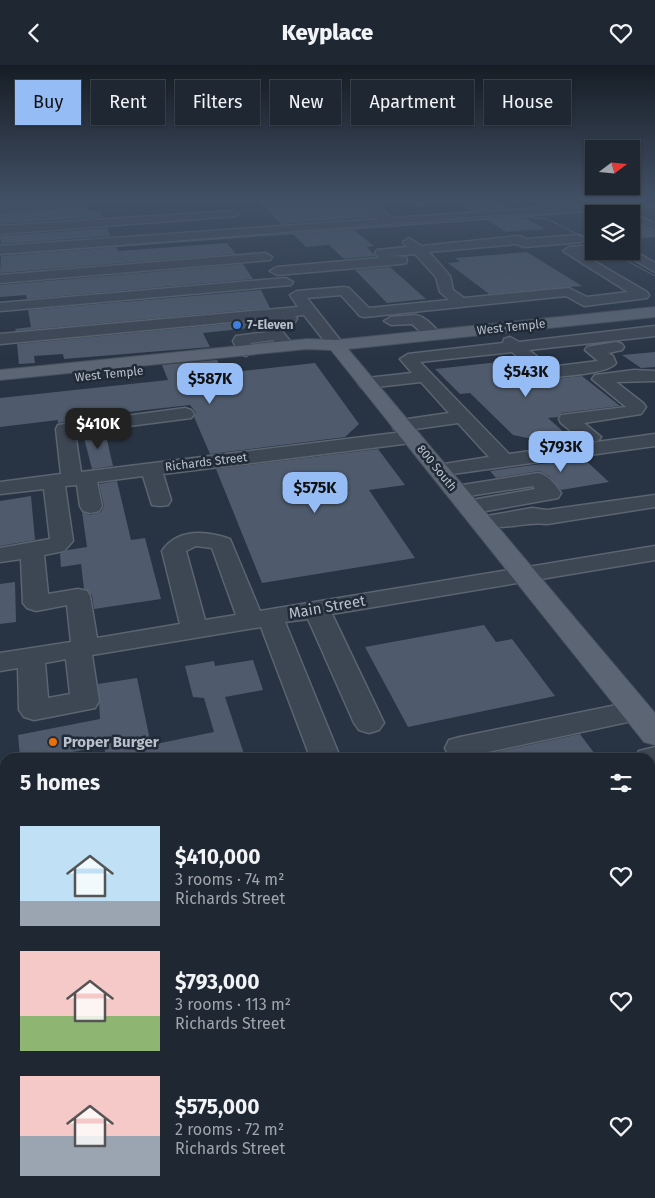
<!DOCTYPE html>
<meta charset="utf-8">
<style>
body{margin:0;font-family:"Fira Sans",sans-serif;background:#2b333e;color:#f1f3f6;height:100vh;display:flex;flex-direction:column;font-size:19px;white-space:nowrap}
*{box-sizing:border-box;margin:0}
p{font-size:16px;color:#a1a5ac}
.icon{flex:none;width:28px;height:28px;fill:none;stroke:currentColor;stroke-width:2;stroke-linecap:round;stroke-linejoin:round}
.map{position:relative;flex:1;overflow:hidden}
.details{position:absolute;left:0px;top:688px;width:655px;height:446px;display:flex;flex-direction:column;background:#1e2732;border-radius:15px 15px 0 0;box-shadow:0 1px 4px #0004,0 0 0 1px #3c444d}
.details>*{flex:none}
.guide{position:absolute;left:15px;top:15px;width:625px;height:45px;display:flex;gap:10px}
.needle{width:32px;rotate:74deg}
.fabs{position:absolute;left:585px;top:75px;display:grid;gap:10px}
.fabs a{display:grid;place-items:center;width:55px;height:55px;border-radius:0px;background:#1e2732;box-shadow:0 1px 4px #0004,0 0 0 1px #3c444d;font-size:25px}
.price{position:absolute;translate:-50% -42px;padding:0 11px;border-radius:10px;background:#96bcf5;color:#111;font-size:16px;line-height:32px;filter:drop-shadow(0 1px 2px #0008)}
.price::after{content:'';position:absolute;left:50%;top:30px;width:15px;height:11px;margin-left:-8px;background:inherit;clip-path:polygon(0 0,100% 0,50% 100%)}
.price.on{background:#222;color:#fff}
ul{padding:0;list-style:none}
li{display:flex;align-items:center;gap:15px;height:125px;padding:0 20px}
li span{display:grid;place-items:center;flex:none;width:140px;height:100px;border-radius:0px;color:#555}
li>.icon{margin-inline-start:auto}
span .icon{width:60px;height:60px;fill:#fffc;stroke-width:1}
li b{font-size:21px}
h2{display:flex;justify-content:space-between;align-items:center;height:60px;padding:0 20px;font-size:21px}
.pill{padding:0 18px;border-radius:0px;background:#1e2732;box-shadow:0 1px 4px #0004,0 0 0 1px #3c444d;font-size:18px;line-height:45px}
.pill.on{background:#96bcf5;color:#111}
header{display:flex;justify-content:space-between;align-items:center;height:65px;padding:0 20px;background:#1e2732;font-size:22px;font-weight:800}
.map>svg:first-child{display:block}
.building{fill:#4f5b6c}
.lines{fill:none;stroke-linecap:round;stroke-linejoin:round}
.minor-casing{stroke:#5b6470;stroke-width:3}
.major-casing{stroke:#464f5c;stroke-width:2}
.minor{fill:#3d4653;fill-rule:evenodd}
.major{fill:#5b6573;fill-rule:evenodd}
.tram{stroke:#5f6a7a;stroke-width:1}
.shop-dot{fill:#3f7fe0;stroke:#212b38;stroke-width:2}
.food-dot{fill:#e8710a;stroke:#212b38;stroke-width:2}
.labels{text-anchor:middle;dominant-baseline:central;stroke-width:5;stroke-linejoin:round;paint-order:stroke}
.far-poi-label{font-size:12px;font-weight:bold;fill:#bac1cc;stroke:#212b38;text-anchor:start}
.far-street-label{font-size:12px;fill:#bac1cc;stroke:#212b38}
.street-label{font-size:15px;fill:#bac1cc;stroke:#212b38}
.poi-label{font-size:15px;font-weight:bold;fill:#bac1cc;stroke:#212b38;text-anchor:start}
</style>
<header><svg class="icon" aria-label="back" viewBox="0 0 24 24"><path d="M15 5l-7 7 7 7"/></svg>Keyplace<svg class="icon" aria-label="heart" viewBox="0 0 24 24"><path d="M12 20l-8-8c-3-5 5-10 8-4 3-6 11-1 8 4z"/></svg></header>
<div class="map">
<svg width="655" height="1133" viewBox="0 0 655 1133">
<rect width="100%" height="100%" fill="#283443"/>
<g class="building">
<path d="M25,135H84L89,146H100L103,152L0,159V152L57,145L56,140L51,138L0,142V136Z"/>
<path d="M258,135H356L373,152L281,159Z"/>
<path d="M456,135H494L508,143L472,146Z"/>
<path d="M524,152L545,164L506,167L487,155Z"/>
<path d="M631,157L655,167V172L631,174Z"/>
<path d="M107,163L111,171L1,179L0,171Z"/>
<path d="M354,165L374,181L367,182L375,191L344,194L329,180L306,182L293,169Z"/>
<path d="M227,178L236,189L0,208L1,191L116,182L118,186Z"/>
<path d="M527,187L582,221L489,229L448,198L460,197L455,193Z"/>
<path d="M243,199L253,214L27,234L26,230L0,232V220Z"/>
<path d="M390,202L426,234L387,238L355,205Z"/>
<path d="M261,225L270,243L16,266L15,264L31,262L28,245Z"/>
<path d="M246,257L250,263L203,268L210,282L64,294L63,289L34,291L35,298L19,299L17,279Z"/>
<path d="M655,287V302L641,303L622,290Z"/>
<path d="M217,295L224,308L315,298L359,359L345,372L210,389L194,352L196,348L190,340L101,350V352L58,358V355L0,362V333L168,315L162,300Z"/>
<path d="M508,296L528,313H533L537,316L582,311L620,341L561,348L558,352L548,353L566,369L558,370L568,379L562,380L513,370L470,328L460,329L435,304Z"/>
<path d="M105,366L113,401L92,404L83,369Z"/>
<path d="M378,384L405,420L369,425L415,493L262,518L216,404Z"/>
<path d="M583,393L609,417L561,425L549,411L539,406L496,413L490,406Z"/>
<path d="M117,416L131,475L145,473L161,534L94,544L92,530L84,524L81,499L61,502L60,489L68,485L87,482L82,447L91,450L101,447L104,441L99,419Z"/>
<path d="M31,431L35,475L0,481V436Z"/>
<path d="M15,517L16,557L0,559V519Z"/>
<path d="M484,560L496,577L512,574L555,631L408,662L365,582Z"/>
<path d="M253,595L263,625L225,632L245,692H106L104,681L46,692H20L18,670L100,654L98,619L137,613L151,680L214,667L204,633L193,632L185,601L214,596L215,601Z"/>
<path d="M580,669L597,692H483L482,690Z"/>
</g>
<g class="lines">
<g class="minor-casing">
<g id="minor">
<path d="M358,135H369L392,153L655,135V141L0,189V181L379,154Z"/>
<path d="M411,135H433C429,140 418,140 411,138Z"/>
<path d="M51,140L55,141V145L0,150V144Z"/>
<path d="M232,146L238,149L236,151L0,169V161Z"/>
<path d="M631,148L655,158V165L631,155V149H627Z"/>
<path d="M578,170L582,171L584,174L582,177L524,182L517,179L429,187L450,211L453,225L464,233L569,223L587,232L628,227L563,186L569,182L594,180V186L598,187L582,189L647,227L649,230L647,233L584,241L566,231L365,252L360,251L341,230L307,233L344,280L336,285L330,283L304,250L295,251L297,254L295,257L277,260L294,281L292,284H280L273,275L250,278L254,286L246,291L240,289L233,276L236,271L267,267L259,257L262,254L0,279V269L298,242L290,230L297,226L344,222L349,223L369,243L449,235L440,227L436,212L415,189L392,191L406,192L407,195L406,198L401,199L277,210L270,206L277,202L379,193L375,188L377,185L407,182L403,177L409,173L421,181L519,171L526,174Z"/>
<path d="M631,184L655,198V207L619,186H631Z"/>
<path d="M266,188L272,192L270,195L0,218V210Z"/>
<path d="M286,213L293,217L291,220L0,246V238Z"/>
<path d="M416,250C425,252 435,262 441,270L438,273H428L412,259L391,260L384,256L391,252Z"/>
<path d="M655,261V271L529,285L550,302L598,296L585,285L587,282L616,277L622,279L624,282L622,285L608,288L613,291L616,298C609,309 560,311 546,313L540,312L512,287L420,297L509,389L655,369V381L438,411L431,409L428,405L431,401L489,392L458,358L401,366L394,364L392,360L394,356L449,348L421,317L367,323L361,322L358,318L361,314L367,313L412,308L400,294L408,289L503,278L504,274L510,272L519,277Z"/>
<path d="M634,305L655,306V316L616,317L643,338L646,342L641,349L584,358L601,372L598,376C583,380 573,367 561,358L559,354L561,350L626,342L592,314L595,310Z"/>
<path d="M185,343L191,345L194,349L191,353L75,368L81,407L411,366L418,368L421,372L418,376L411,378L163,409L171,435L168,440L160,441L152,440L143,411L97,417L102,441L99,446L91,448L83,446L80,441L77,420L65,421L73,476L64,486L44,490L48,529L78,524L87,526L90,531L97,573L180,559L162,486C178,463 206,466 230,474L260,546L655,481V495L332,549L384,658L379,665L369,668L359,665L354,658L308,554L285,557L340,692H310L261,562L92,590L99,636L95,643L34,655L24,652L19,645L18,603L0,606V588L71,577L67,540L36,546L27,543L23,538L21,494L0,497V483L50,474L44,424L0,429V417L61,409L56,364L58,360ZM196,481L212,483L236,550L205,555L186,486ZM66,594L70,629L48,633L45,598Z"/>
<path d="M538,408C548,410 555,419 561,428L558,433L469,449L461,447L458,442L461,437L535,424L533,421L456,433L449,431L445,427L449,423L456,421Z"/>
<path d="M655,430V442L547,459C527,456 506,465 487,461L484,456L487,451L532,443L547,445Z"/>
<path d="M636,636L646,639L651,646L646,653L465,692L449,691L445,683L449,675L460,672Z"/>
<path d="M655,682V704L650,705V692H635L639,686Z"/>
<path d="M5,756V782L0,783V757Z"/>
<path d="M655,785V813L650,814V786Z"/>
<path d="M655,973V1013L650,1015V975Z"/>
<path d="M5,1022V1066L0,1067V1023Z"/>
<path d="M650,1081L655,1083V1133H645L638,1129H650Z"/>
<path d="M5,1102V1129H27L25,1133H0V1103Z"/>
<rect x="34" y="1129" width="46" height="4"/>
<rect x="94" y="1129" width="46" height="4"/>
<path d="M185,1129H245L244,1133H184Z"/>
<path d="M248,1129H294L295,1133H249Z"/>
<path d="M299,1129H346L347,1133H300Z"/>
</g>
</g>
<g class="major-casing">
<path id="major" d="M655,242V252L348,284L655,648V680L644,677L331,285L307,284L0,315V305L307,274L336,275Z"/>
</g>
<use href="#minor" class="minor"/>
<use href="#major" class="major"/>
<g class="tram">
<path d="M609,186L655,211"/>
<path d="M0,190L507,150L548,154L594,178"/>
</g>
</g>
<linearGradient id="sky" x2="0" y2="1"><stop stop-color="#161d25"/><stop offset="0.46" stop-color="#425066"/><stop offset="1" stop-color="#425066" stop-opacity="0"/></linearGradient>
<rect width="655" height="293" fill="url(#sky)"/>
<circle class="shop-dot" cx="237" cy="260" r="5"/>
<circle class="food-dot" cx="53" cy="677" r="5"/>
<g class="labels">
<g class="far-poi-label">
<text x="247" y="260">7-Eleven</text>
</g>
<g class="far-street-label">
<text transform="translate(511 262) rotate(-6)">West Temple</text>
<text transform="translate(109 309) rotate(-6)">West Temple</text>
<text transform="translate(206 397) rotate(-7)">Richards Street</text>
<text transform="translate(437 403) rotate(51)">800 South</text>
</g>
<g class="street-label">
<text transform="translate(327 542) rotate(-10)">Main Street</text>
</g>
<g class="poi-label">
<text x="63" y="677">Proper Burger</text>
</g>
</g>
</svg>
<div class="fabs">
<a><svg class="needle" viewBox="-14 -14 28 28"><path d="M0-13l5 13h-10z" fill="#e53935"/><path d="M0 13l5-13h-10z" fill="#a1a5ac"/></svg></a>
<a><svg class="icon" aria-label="layers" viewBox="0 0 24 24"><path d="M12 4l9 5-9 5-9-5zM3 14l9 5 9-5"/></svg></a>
</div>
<b class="price" style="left:526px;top:333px">$543K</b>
<b class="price" style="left:210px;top:340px">$587K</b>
<b class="price on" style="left:98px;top:385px">$410K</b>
<b class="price" style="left:561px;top:408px">$793K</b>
<b class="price" style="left:315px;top:449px">$575K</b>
<div class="guide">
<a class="pill on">Buy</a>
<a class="pill">Rent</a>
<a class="pill">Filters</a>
<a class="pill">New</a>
<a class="pill">Apartment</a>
<a class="pill">House</a>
</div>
<section class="details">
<h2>5 homes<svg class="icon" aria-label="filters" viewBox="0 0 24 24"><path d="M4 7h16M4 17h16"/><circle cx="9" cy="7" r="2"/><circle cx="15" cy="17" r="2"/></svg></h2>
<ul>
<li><span style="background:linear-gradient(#bfe0f5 75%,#9aa5b1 0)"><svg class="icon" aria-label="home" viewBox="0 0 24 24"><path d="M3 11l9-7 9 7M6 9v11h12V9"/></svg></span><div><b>$410,000</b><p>3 rooms · 74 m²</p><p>Richards Street</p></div><svg class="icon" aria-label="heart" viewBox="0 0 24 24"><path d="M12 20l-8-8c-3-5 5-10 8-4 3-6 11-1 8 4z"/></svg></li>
<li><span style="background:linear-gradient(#f6c9c9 65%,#8fb573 0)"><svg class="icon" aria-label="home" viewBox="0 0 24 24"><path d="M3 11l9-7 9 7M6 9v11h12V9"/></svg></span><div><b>$793,000</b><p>3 rooms · 113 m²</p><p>Richards Street</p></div><svg class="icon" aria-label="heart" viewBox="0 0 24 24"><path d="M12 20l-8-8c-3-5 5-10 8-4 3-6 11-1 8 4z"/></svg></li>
<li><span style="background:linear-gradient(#f6c9c9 60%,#9aa5b1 0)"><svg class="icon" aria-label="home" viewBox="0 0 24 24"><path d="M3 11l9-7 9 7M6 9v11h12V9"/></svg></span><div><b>$575,000</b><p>2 rooms · 72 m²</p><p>Richards Street</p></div><svg class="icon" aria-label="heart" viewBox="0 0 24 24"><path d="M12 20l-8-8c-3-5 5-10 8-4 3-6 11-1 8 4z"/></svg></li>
</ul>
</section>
</div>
